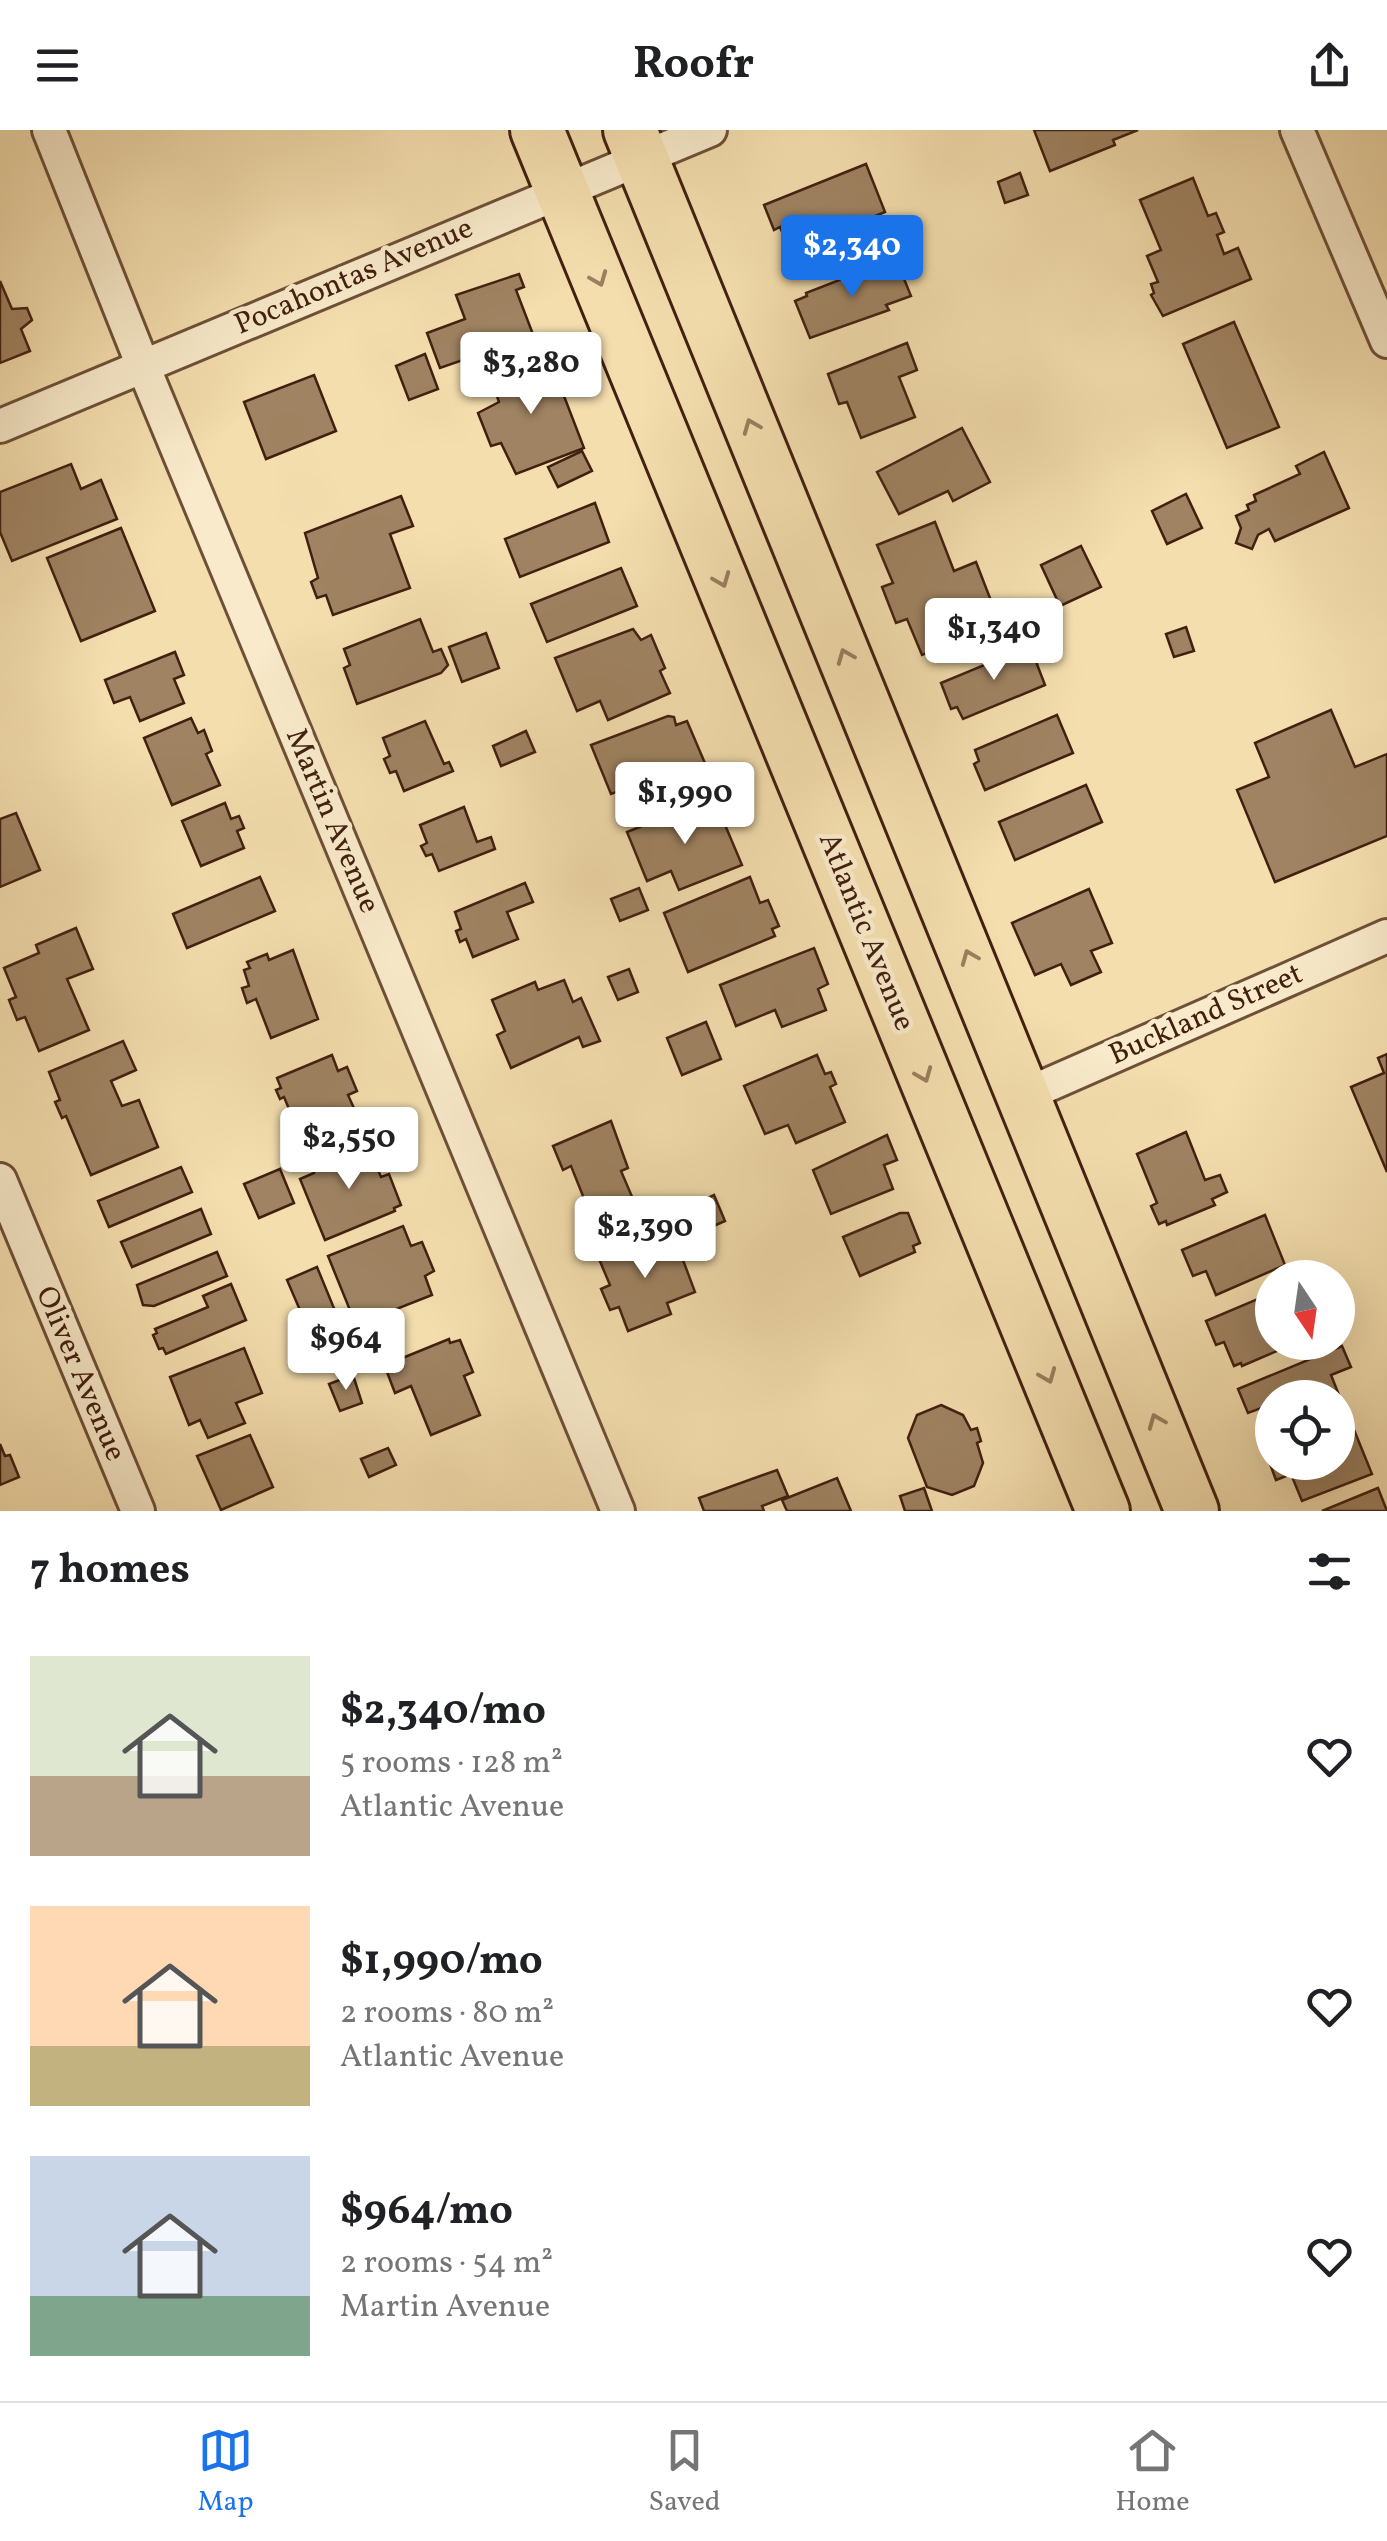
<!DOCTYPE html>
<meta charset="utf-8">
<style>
body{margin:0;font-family:Vollkorn,serif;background:#f2f2f2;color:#202124;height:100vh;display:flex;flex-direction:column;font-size:38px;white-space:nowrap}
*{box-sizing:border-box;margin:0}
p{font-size:32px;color:#757577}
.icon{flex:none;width:55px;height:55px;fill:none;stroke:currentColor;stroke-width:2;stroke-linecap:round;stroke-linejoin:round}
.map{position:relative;height:1381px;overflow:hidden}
.panel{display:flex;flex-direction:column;background:#fff;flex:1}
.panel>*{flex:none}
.needle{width:65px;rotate:167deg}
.fabs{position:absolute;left:1255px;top:1130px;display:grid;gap:20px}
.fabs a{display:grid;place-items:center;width:100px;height:100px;border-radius:50%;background:#fff;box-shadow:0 10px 40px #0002;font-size:50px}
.price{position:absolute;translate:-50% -85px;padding:0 22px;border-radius:10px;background:#fff;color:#222;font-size:32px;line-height:65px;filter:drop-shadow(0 2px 5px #0008)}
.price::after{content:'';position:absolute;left:50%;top:60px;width:30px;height:22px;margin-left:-15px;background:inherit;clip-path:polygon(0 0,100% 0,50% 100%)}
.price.active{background:#1a73e8;color:#fff}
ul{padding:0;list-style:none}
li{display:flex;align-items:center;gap:30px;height:250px;padding:0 30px}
li span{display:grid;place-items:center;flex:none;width:280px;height:200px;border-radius:0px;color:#555}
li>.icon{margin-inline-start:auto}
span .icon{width:120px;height:120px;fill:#fffc;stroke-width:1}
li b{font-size:42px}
h2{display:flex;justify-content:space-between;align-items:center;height:120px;padding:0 30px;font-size:42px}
header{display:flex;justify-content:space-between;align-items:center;height:130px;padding:0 30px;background:#fff;font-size:45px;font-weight:700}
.tabs{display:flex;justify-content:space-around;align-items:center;height:140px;border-top:2px solid #e0e0e0;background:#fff;font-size:28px;color:#757577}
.tabs a{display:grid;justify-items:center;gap:5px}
.tabs .active{color:#1a73e8}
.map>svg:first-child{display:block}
.building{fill:#9f8362;stroke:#422010;stroke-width:2.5}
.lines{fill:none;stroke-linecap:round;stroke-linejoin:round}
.minor-casing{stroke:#6e5038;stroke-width:38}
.primary-casing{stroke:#422010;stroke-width:58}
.minor{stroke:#f8eaca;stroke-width:32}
.primary{stroke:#f4deae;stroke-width:52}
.oneway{stroke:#9b7f5f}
.labels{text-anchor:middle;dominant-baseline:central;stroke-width:9;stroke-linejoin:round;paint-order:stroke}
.street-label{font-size:30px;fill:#422010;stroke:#f8eaca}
</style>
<header><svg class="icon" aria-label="menu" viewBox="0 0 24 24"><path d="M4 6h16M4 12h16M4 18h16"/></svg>Roofr<svg class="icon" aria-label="share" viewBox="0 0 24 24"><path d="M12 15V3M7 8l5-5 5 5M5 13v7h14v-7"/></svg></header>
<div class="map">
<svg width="1387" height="1381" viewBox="0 0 1387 1381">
<rect width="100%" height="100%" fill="#f4deae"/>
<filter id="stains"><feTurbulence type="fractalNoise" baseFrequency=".002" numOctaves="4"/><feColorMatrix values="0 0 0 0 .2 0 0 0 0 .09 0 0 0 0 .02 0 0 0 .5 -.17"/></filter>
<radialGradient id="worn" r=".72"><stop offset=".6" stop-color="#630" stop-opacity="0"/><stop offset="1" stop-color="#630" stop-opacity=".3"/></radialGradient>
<g class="building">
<path d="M1034,0H1138L1113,10L1115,15L1050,41Z"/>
<path d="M866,34L885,82L790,121L780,97L774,100L764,75Z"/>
<path d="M1020,43L1028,65L1005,73L998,52Z"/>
<path d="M1193,48L1208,86L1216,83L1224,102L1217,105L1224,124L1238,118L1251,149L1163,186L1151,165L1154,163L1151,154L1158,152L1147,126L1161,120L1140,70Z"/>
<path d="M898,134L911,166L886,175L889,180L810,208L795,171L807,166L806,163L870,138L873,144Z"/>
<path d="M519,144L524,157L516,160L539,220L486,239L480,224L440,238L427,203L465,189L456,165Z"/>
<path d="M0,151L12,179L27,178L32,190L21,199L30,221L0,233Z"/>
<path d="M1234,192L1279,297L1227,318L1183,214Z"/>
<path d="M907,213L917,240L899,247L915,287L861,308L847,272L839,274L828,244Z"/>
<path d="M425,224L438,259L409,270L396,236Z"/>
<path d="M549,227L584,318L516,344L501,313L491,316L478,283L499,272L491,249Z"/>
<path d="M314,245L336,301L266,329L244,272Z"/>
<path d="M962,298L990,352L953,371L948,361L899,384L877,342Z"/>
<path d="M582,321L592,341L558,357L548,337Z"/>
<path d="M1324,322L1349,378L1275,411L1269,399L1258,405L1252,419L1236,413L1241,398L1236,386L1249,380L1247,375L1256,371L1254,365L1300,344L1296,336Z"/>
<path d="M71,334L81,359L101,350L117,389L12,431L0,402V362Z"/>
<path d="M1186,364L1202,398L1167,414L1152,381Z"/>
<path d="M401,366L413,396L390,404L410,458L333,485L326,465L317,468L311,452L318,448L305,403Z"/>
<path d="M595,373L609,412L520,447L505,409Z"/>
<path d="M935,392L954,441L976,432L995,481L975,490L980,502L922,525L907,489L896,493L882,457L893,453L877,415Z"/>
<path d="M121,398L155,481L81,511L47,428Z"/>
<path d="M1081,416L1101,457L1060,476L1041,435Z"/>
<path d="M621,438L637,476L547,512L531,474Z"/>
<path d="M420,489L433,522L441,519L448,535L441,543L357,574L344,538L350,535L344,519Z"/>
<path d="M1186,497L1194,521L1174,527L1166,504Z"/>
<path d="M633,499L641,510L651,505L665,538L660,541L670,563L608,590L600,571L577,581L555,528Z"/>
<path d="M486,503L499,538L462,552L449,517Z"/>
<path d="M1030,516L1045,555L963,589L957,577L951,579L941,553Z"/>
<path d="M175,522L184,545L174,549L184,573L140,591L130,567L114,573L105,550Z"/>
<path d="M1331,580L1355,637L1387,624V706L1275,752L1237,660L1269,647L1255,613Z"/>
<path d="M1057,585L1073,623L985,660L974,634L979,631L975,620Z"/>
<path d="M668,586L674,587L676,595L687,591L710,645L642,674L635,655L611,664L591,615Z"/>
<path d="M191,588L198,603L204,600L212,621L206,624L220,655L172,675L144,608Z"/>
<path d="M425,591L444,634L449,632L453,641L404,661L396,641L390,643L384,629L390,626L383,608Z"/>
<path d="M526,601L535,622L501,636L493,616Z"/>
<path d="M1086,655L1102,692L1015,730L999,692Z"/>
<path d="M703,672L709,688L720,683L742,735L679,760L671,741L647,751L627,702Z"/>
<path d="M225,673L231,689L239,686L244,698L237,701L244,718L201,736L182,691Z"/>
<path d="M464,677L477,712L491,707L495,719L439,741L432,724L426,726L421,716L427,713L420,695Z"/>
<path d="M16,683L40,740L0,757V689Z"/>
<path d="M260,747L275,781L187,818L173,784Z"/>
<path d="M750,747L760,773L768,770L779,796L772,799L775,806L688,842L664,783Z"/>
<path d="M525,753L533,772L507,782L518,809L473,827L466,809L460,812L456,801L461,799L455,782Z"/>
<path d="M639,758L648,780L620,791L611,769Z"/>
<path d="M1089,759L1112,813L1091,821L1101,842L1071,855L1061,834L1035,845L1012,793Z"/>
<path d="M76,798L93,839L67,849L89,900L39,921L25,887L17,890L9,870L16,867L4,838L39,823L36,815Z"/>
<path d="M814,818L828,854L818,859L826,880L782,897L775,880L736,896L720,855Z"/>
<path d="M293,820L318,889L271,908L256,869L247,873L242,858L249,856L244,840L250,838L247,832L267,824L269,830Z"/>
<path d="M629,839L638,862L618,870L608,847Z"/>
<path d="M564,850L573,872L581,868L600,911L583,917L579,907L511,938L497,905L505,901L492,870L535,852L538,860Z"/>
<path d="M706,892L721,929L682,945L667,908Z"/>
<path d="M123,911L136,940L111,951L122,976L139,970L158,1017L91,1045L66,986L62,988L55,972L60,970L49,942Z"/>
<path d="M1387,924V1042L1351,957L1384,943L1378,928Z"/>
<path d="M332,925L338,941L347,937L357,961L348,965L358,987L302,1010L284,967L280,969L276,960L281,958L277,948Z"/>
<path d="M817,925L825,944L831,942L836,954L830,957L845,992L796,1013L788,995L765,1004L744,956Z"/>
<path d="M611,991L628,1038L621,1041L633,1069L591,1086L571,1036L563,1040L553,1016Z"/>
<path d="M1186,1002L1205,1050L1220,1045L1227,1062L1212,1069L1215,1075L1167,1095L1166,1091L1159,1094L1151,1076L1157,1073L1137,1024Z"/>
<path d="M887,1005L897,1030L884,1035L893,1059L831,1084L813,1040Z"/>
<path d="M367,1014L381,1047L389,1044L401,1075L394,1078L395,1081L325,1110L300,1049L314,1043L313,1036Z"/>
<path d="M181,1037L192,1062L109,1097L98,1071Z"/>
<path d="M280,1039L294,1073L259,1088L244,1054Z"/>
<path d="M714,1065L725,1091L704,1100L693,1075Z"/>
<path d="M201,1079L211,1104L132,1137L121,1112Z"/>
<path d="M900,1083H908L920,1113L913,1116L915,1122L860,1146L843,1107Z"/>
<path d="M1265,1085L1285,1135L1216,1165L1206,1141L1193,1146L1182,1120Z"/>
<path d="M403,1096L411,1116L422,1112L434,1141L425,1146L432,1165L356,1195L328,1126Z"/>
<path d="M662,1103L671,1125L680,1122L695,1162L667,1173L671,1184L628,1201L619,1177L610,1180L601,1159L610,1155L599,1129Z"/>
<path d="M217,1122L227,1146L154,1176L143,1175L137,1155Z"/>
<path d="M317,1137L338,1188L309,1201L287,1150Z"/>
<path d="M231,1154L246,1190L166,1224L163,1218L159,1219L153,1205L157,1203L155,1199L208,1177L203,1166Z"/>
<path d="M1272,1163V1212H1298L1242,1236L1241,1233L1234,1236L1224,1212L1216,1215L1206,1191Z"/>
<path d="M449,1209L450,1213L460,1210L473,1242L464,1246L480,1285L431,1305L411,1256L395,1263L387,1242L403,1236L400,1229Z"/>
<path d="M1342,1216L1351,1237L1331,1245L1343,1275L1338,1277V1268H1272L1271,1305L1261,1278L1248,1283L1238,1259Z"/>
<path d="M244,1218L262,1263L236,1273L245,1293L208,1308L200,1290L189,1295L170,1247Z"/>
<path d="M353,1245L362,1273L340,1281L329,1254Z"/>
<path d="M941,1275L963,1285L971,1300L977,1298L981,1311L977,1313L983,1333L974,1356L952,1365L927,1357L908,1308L917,1285Z"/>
<path d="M1350,1290L1372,1344L1302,1371L1291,1344L1276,1350L1266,1323L1272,1321V1332H1338V1295Z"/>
<path d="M250,1305L273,1357L221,1380L197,1326Z"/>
<path d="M0,1314L5,1326L10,1325L19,1347L0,1355Z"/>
<path d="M388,1318L396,1335L369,1347L361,1329Z"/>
<path d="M777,1340L788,1366L762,1376L764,1381H704L699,1368Z"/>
<path d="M837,1348L851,1381H787L782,1370Z"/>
<path d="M924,1358L932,1381H905L900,1366Z"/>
<path d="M1378,1358L1387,1381H1322Z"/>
</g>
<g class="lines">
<g class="minor-casing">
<g id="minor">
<path d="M49,0L143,236L618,1381"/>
<path d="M1297,0L1387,211"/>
<path d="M0,296L710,0"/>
<path d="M1025,965L1387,806"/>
<path d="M0,1050L138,1381"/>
</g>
</g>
<g class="primary-casing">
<g id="primary">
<path d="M537,0L1103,1381"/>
<path d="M630,0L1192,1381"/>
</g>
</g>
<use href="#minor" class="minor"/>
<use href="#primary" class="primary"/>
</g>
<defs><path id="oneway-chevron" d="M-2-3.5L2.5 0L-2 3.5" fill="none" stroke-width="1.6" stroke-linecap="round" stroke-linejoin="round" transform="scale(2.5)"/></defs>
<g class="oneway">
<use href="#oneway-chevron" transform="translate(599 149) rotate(68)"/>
<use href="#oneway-chevron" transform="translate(751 296) rotate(-112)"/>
<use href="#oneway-chevron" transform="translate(722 450) rotate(68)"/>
<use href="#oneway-chevron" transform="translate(845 526) rotate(-112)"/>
<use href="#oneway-chevron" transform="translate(969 827) rotate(-112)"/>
<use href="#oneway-chevron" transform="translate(924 945) rotate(68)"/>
<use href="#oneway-chevron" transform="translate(1048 1246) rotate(68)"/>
<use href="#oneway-chevron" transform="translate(1156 1291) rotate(-112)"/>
</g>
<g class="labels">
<g class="street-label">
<text transform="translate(354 147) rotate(-23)">Pocahontas Avenue</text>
<text transform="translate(332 691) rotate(67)">Martin Avenue</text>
<text transform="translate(866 802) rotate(68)">Atlantic Avenue</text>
<text transform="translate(1206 885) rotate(-24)">Buckland Street</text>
<text transform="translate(80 1244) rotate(67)">Oliver Avenue</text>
</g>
</g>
<rect width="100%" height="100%" filter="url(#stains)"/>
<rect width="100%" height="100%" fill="url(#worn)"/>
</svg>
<div class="fabs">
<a><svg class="needle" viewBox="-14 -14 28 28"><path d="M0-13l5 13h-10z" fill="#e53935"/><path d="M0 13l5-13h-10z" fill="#757577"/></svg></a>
<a><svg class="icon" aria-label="locate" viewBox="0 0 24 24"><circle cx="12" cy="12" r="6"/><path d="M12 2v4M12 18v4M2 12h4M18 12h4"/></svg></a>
</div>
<b class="price active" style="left:852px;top:170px">$2,340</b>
<b class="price" style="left:531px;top:287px">$3,280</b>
<b class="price" style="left:994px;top:553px">$1,340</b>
<b class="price" style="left:685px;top:717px">$1,990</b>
<b class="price" style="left:349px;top:1062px">$2,550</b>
<b class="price" style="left:645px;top:1151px">$2,390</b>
<b class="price" style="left:346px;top:1263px">$964</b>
</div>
<section class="panel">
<h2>7 homes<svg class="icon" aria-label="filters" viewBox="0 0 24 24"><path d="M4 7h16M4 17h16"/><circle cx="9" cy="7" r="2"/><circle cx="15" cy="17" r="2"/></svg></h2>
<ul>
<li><span style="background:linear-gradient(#dfe7d0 60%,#b9a48a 0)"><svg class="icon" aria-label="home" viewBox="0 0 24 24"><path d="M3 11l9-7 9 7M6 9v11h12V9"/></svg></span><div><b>$2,340/mo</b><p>5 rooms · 128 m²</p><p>Atlantic Avenue</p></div><svg class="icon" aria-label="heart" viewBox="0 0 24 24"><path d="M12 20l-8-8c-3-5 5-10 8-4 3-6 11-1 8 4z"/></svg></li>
<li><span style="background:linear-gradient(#ffd9b3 70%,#c2b280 0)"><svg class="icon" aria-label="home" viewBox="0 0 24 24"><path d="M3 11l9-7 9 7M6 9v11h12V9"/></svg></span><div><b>$1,990/mo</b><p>2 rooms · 80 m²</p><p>Atlantic Avenue</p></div><svg class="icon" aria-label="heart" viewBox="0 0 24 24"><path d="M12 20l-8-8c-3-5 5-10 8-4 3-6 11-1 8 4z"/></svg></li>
<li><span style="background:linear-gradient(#c9d6e8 70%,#7fa58c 0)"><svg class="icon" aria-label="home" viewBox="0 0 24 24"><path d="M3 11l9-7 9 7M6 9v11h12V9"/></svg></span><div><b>$964/mo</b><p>2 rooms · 54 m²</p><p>Martin Avenue</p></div><svg class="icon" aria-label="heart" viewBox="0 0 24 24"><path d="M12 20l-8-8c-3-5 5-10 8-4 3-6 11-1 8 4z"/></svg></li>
</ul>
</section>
<nav class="tabs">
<a class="active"><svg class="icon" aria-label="map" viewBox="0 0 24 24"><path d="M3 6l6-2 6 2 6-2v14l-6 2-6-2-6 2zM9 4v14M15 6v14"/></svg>Map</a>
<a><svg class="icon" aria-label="saved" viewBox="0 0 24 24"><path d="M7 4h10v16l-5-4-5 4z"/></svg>Saved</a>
<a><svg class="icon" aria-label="home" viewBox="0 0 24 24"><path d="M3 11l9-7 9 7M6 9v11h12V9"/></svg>Home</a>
</nav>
